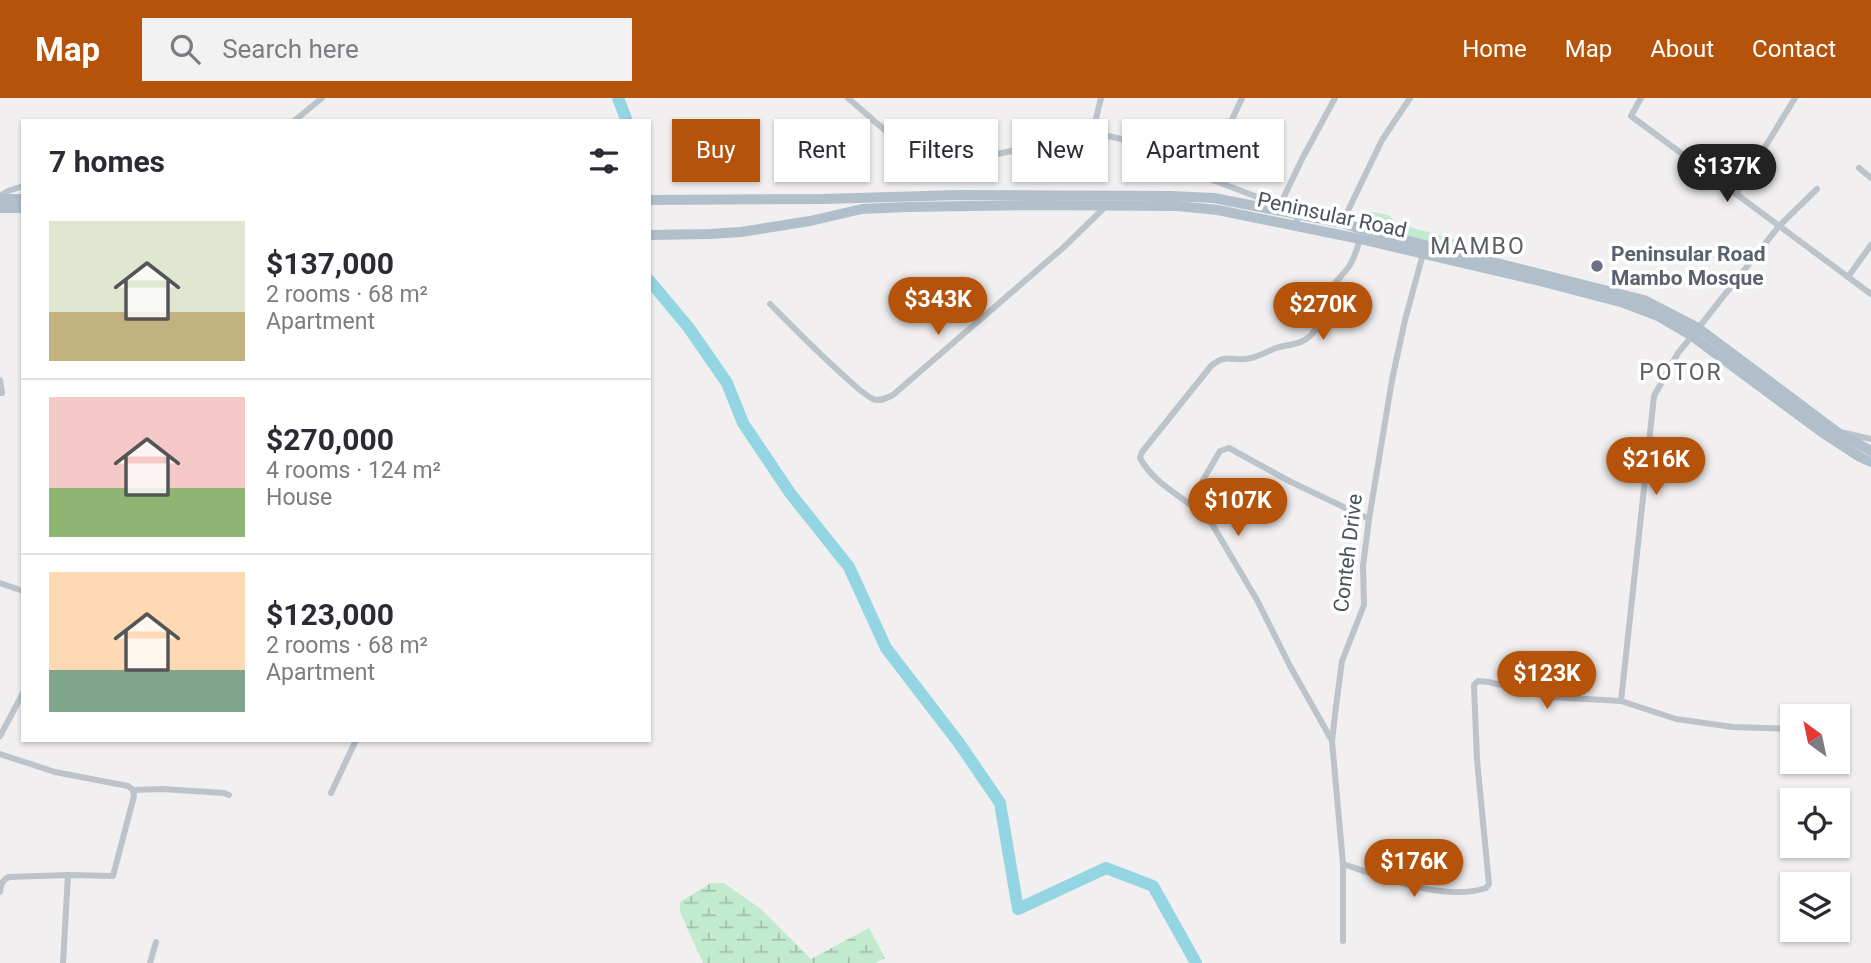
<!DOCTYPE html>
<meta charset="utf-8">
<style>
body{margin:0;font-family:Roboto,sans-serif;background:#f2f2f3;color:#2b2b33;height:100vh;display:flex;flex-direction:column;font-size:26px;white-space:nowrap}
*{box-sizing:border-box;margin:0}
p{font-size:23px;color:#7c7c81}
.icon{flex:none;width:38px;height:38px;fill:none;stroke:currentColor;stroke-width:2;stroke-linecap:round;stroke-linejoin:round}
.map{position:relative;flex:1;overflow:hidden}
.details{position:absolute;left:21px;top:21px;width:630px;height:623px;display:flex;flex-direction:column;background:#fff;border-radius:0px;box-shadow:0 2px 5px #0004}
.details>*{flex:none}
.hud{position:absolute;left:672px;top:21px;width:665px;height:63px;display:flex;gap:14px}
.needle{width:46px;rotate:327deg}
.tools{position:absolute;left:1780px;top:606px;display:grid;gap:14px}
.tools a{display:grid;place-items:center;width:70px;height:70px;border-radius:0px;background:#fff;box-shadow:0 2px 5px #0004;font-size:35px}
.price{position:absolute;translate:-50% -60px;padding:0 16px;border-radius:24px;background:#b45309;color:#fff;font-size:23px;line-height:46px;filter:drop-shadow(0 2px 4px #0008)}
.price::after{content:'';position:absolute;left:50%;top:42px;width:21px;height:16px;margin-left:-10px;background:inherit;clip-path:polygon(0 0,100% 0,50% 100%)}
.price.active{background:#222;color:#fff}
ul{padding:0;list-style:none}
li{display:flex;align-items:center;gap:21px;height:175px;padding:0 28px}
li+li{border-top:2px solid #e1e1e2}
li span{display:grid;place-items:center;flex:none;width:196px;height:140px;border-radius:0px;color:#555}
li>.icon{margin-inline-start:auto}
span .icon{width:84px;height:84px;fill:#fffc;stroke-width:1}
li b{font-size:30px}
h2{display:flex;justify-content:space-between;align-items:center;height:84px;padding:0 28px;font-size:30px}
.pill{padding:0 24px;border-radius:0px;background:#fff;box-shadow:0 2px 5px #0004;font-size:24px;line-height:63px}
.pill.active{background:#b45309;color:#fff}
header{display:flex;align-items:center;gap:42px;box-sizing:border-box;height:98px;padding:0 35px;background:#b45309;color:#fff}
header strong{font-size:33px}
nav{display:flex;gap:38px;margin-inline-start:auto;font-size:24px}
.search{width:490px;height:63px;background:#f2f2f3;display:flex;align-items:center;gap:18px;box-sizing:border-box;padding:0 24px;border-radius:0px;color:#7c7c81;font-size:26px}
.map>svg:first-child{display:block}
.wetland{fill:url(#wetland-marsh)}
.garden{fill:#c2eacf}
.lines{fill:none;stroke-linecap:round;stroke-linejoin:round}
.river{stroke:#93d5e2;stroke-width:12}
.street{stroke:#bcc3ca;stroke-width:6}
.primary{stroke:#b1bfcb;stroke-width:10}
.worship-dot{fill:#6b7280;stroke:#fff;stroke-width:2.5}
.labels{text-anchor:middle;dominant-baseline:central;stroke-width:7;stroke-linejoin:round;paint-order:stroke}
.street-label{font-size:21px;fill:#49535a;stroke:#fff}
.worship-label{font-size:21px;font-weight:bold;fill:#5b616d;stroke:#fff;text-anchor:start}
.neighbourhood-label{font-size:23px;letter-spacing:2px;fill:#5c5f63;stroke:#fff}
</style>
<header>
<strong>Map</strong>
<div class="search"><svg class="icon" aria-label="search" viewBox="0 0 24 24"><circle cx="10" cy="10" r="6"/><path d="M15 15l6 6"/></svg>Search here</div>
<nav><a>Home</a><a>Map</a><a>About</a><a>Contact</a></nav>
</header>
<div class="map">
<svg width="1871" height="865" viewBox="0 0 1871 865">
<defs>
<pattern id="wetland-marsh" width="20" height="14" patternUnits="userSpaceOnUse" patternTransform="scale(1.75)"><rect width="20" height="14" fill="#c2eacf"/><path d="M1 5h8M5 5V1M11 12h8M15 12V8" fill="none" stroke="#a0c0ab"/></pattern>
</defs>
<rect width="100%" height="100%" fill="#f1efef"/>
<path class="wetland" d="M711,785H724L761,811L811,861L869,830L885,860L875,865H703L680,814V804Z"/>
<path class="garden" d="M1368,113L1388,117L1399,126L1460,143L1455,155L1360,132Z"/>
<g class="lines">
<g class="river">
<path d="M618,0L627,23"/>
<path d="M649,182L689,230L727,285L743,325L790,395L849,469L886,550L959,645L1000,705L1018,811L1106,770L1153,788L1196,865"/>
</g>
<g class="street">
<path d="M848,0L896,42L918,53L939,58L983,59L1078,39L1092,37L1108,38L1126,42L1163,55L1205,79L1294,113L1298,117L1296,129"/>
<path d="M1641,0L1631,18L1871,196"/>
<path d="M294,23L322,0"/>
<path d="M1092,37L1101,0"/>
<path d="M1859,70L1871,80"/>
<path d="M1205,79L1242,0"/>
<path d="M1736,96L1795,0"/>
<path d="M0,98L8,93L23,88"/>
<path d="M1280,107L1302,61L1335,0"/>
<path d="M1342,125L1382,42L1410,0"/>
<path d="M1848,179L1871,147"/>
<path d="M770,206C794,230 817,254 842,276C851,284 861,295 873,301C879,304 887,300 893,297L1064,149L1106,108"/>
<path d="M0,282L2,295"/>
<path d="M1845,335L1871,341"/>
<path d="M1189,406L1220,353L1229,350L1291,384L1369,421"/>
<path d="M0,485L23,493"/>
<path d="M1792,631L1733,629L1676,621L1621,603L1654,298L1678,255L1692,238L1779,128L1817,91"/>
<path d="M0,638L23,595"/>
<path d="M1331,641L1290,568L1257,502L1212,426C1191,401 1156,390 1140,360L1142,354L1211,268C1227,254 1233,265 1251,260C1260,258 1268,253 1276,250C1288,246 1302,247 1311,237C1320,228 1321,212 1325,201C1330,189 1339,181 1347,171C1354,163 1357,151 1360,141"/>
<path d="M0,656L55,674L128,688L133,692L134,698L113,778L68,777L9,779C2,782 1,786 0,794"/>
<path d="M133,692L162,691L224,695L229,697"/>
<path d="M331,695L356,642"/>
<path d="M1343,766C1383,779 1444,804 1486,790L1489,786L1477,662L1474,587L1478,583L1489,584L1550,599L1621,603"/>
<path d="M1343,843V766L1332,643L1336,608L1342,563L1364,507L1363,468L1369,421L1392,282L1405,222L1423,156"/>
<path d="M63,865L68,777"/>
<path d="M150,865L156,844"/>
</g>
<g class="primary">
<path d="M0,101H23"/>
<path d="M649,102L823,101L959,97L1170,98L1214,100L1342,125L1361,131L1644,202L1698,230L1837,334L1871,353"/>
<path d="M0,110H23"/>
<path d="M649,137L710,136L741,134L810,123L862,111L907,109L1032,107L1177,108L1218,112L1360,141L1540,183L1624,205L1658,218L1692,238L1823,335L1860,359L1871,364"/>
</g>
</g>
<circle class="worship-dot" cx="1597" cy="168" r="7"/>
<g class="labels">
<g class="street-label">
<text transform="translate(1332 117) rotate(12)">Peninsular Road</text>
<text transform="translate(1348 455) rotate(-83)">Conteh Drive</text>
</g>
<g class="worship-label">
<text x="1611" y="156">Peninsular Road<tspan x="1611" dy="24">Mambo Mosque</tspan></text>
</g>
<g class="neighbourhood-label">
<text x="1478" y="148">MAMBO</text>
<text x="1681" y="274">POTOR</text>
</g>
</g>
</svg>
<div class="tools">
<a><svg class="needle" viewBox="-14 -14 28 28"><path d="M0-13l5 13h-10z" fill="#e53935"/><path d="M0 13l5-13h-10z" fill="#7c7c81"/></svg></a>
<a><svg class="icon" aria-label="locate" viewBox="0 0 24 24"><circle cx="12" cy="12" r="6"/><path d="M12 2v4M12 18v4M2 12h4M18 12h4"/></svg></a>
<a><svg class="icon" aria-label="layers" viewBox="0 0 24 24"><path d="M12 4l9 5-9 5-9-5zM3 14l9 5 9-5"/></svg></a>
</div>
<b class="price active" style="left:1727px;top:106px">$137K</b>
<b class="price" style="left:938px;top:239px">$343K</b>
<b class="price" style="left:1323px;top:244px">$270K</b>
<b class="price" style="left:1656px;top:399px">$216K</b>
<b class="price" style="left:1238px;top:440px">$107K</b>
<b class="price" style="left:1547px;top:613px">$123K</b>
<b class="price" style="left:1414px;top:801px">$176K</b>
<div class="hud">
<a class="pill active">Buy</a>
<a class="pill">Rent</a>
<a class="pill">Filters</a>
<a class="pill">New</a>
<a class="pill">Apartment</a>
</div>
<section class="details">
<h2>7 homes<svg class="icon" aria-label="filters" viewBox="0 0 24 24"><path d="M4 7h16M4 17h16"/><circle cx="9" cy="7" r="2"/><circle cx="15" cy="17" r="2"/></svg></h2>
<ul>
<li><span style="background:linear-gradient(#dfe7d0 65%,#c2b280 0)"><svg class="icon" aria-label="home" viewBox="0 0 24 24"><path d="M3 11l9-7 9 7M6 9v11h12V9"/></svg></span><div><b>$137,000</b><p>2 rooms · 68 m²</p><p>Apartment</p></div></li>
<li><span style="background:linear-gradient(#f6c9c9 65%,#8fb573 0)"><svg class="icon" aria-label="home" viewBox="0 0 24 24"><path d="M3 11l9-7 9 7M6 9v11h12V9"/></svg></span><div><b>$270,000</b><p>4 rooms · 124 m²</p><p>House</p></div></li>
<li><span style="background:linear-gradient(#ffd9b3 70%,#7fa58c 0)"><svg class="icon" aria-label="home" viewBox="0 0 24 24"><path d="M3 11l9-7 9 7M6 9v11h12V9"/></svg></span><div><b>$123,000</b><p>2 rooms · 68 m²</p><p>Apartment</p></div></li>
</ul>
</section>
</div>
